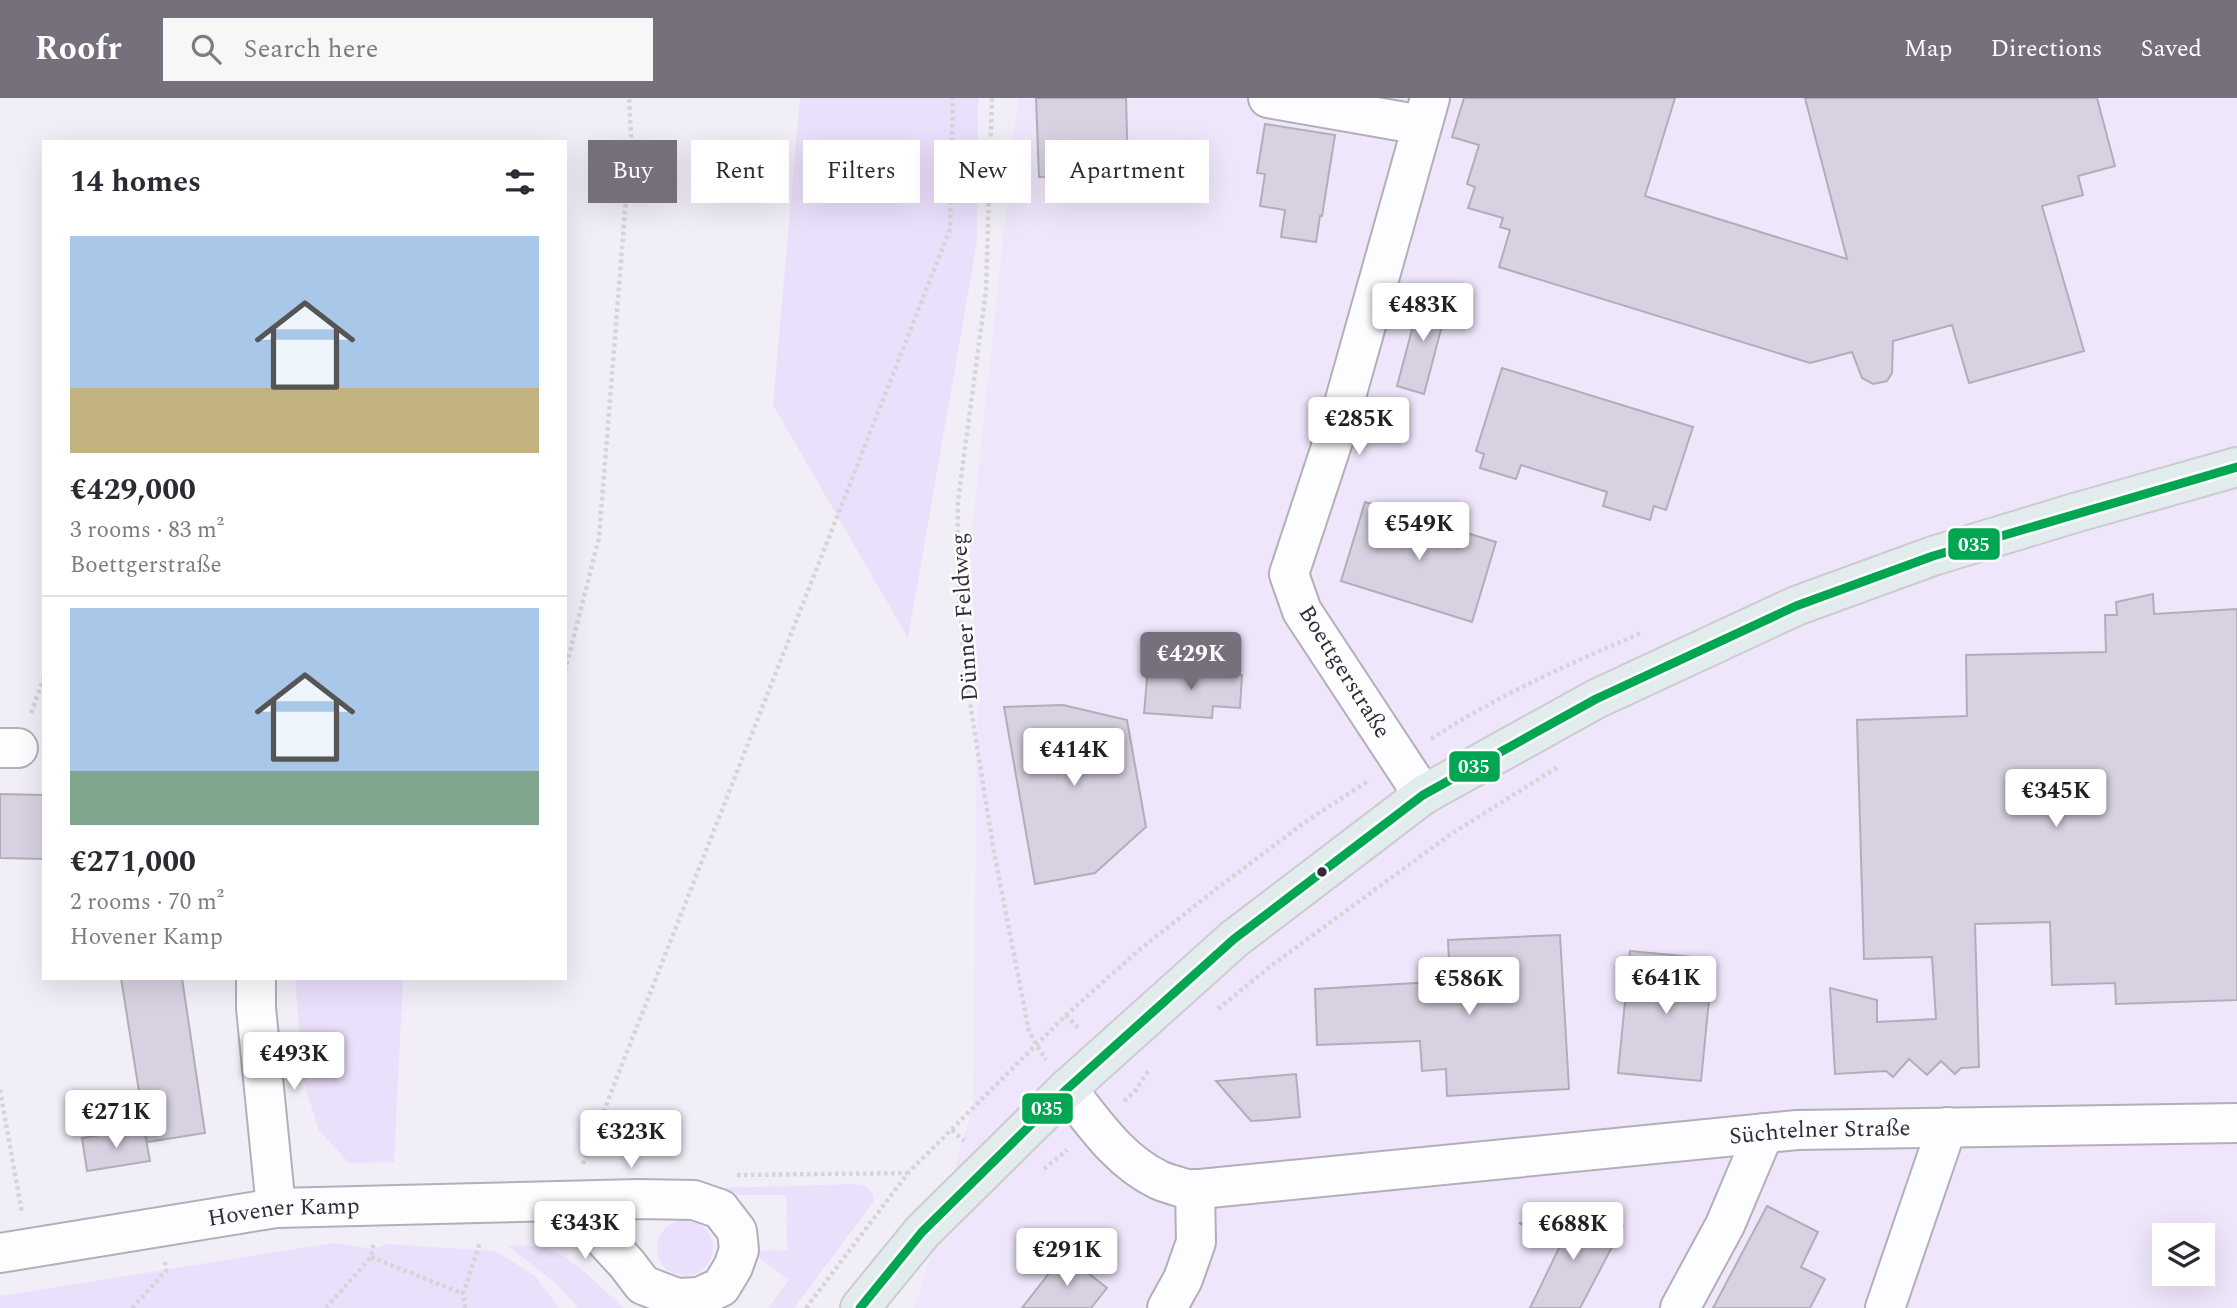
<!DOCTYPE html>
<meta charset="utf-8">
<style>
body{margin:0;font-family:Spectral,serif;background:#f7f7f7;color:#2b2b33;height:100vh;display:flex;flex-direction:column;font-size:26px;white-space:nowrap}
*{box-sizing:border-box;margin:0}
p{font-size:23px;color:#7c7c81}
.icon{flex:none;width:38px;height:38px;fill:none;stroke:currentColor;stroke-width:2;stroke-linecap:round;stroke-linejoin:round}
.map{position:relative;flex:1;overflow:hidden}
.panel{position:absolute;left:42px;top:42px;width:525px;height:840px;display:flex;flex-direction:column;background:#fff;border-radius:0px;box-shadow:0 7px 28px #0002}
.panel>*{flex:none}
.guide{position:absolute;left:588px;top:42px;width:665px;height:63px;display:flex;gap:14px}
.tools{position:absolute;left:2152px;top:1125px;display:grid;gap:14px}
.tools a{display:grid;place-items:center;width:63px;height:63px;border-radius:0px;background:#fff;box-shadow:0 7px 28px #0002;font-size:35px}
.price{position:absolute;translate:-50% -60px;padding:0 16px;border-radius:7px;background:#fff;color:#222;font-size:23px;line-height:46px;filter:drop-shadow(0 2px 4px #0008)}
.price::after{content:'';position:absolute;left:50%;top:42px;width:21px;height:16px;margin-left:-10px;background:inherit;clip-path:polygon(0 0,100% 0,50% 100%)}
.price.selected{background:#75707b;color:#fff}
ul{padding:0;list-style:none}
li{display:grid;align-content:center;gap:14px;height:371px;padding:0 28px}
li+li{border-top:2px solid #e1e1e2}
li span{display:grid;place-items:center;height:217px;border-radius:0px;color:#555}
li>.icon{margin-inline-start:auto}
span .icon{width:126px;height:126px;fill:#fffc;stroke-width:1}
li b{font-size:30px}
h2{display:flex;justify-content:space-between;align-items:center;height:84px;padding:0 28px;font-size:30px}
.tag{padding:0 24px;border-radius:0px;background:#fff;box-shadow:0 7px 28px #0002;font-size:24px;line-height:63px}
.tag.selected{background:#75707b;color:#fff}
header{display:flex;align-items:center;gap:42px;box-sizing:border-box;height:98px;padding:0 35px;background:#75707b;color:#fff}
header strong{font-size:33px}
nav{display:flex;gap:38px;margin-inline-start:auto;font-size:24px}
.search{width:490px;height:63px;background:#f7f7f7;display:flex;align-items:center;gap:18px;box-sizing:border-box;padding:0 24px;border-radius:0px;color:#7c7c81;font-size:26px}
.map>svg:first-child{display:block}
.built{fill:#efe6fb;fill-rule:evenodd}
.green{fill:#ebe0fc}
.building{fill:#d8d1e1;stroke:#b2aeb7;stroke-width:2}
.lines{fill:none;stroke-linecap:round;stroke-linejoin:round}
.minor-casing{stroke:#b3afb8;stroke-width:42}
.major-casing{stroke:#cdcad1;stroke-width:42}
.path{stroke:#d5d4d7;stroke-width:4.5;stroke-dasharray:3.5 3.5;stroke-linecap:butt}
.minor{stroke:#fdfcfe;stroke-width:38}
.major{stroke:#e2ecec;stroke-width:38}
.bus-1-casing{stroke:#fff;stroke-width:14}
.bus-1{stroke:#00a651;stroke-width:9}
.bus-dot{fill:#312c38;stroke:#fff;stroke-width:2.5}
.labels{text-anchor:middle;dominant-baseline:central;stroke-width:5;stroke-linejoin:round;paint-order:stroke}
.street-label{font-size:23px;fill:#312c38;stroke:#fff}
.line-badge{stroke:#fff;stroke-width:2.5}
.badge-label{font-size:19px;text-anchor:middle;font-weight:bold;fill:#fff}
</style>
<header>
<strong>Roofr</strong>
<div class="search"><svg class="icon" aria-label="search" viewBox="0 0 24 24"><circle cx="10" cy="10" r="6"/><path d="M15 15l6 6"/></svg>Search here</div>
<nav><a>Map</a><a>Directions</a><a>Saved</a></nav>
</header>
<div class="map">
<svg width="2237" height="1210" viewBox="0 0 2237 1210">
<rect width="100%" height="100%" fill="#f2eef8"/>
<path class="built" d="M1018,0H2237V1210H912L920,1193L973,1006L977,607L970,450ZM2165,1138H2203V1176H2165Z"/>
<g class="green">
<path d="M800,0H978L977,144L908,540L773,307Z"/>
<path d="M295,880L403,882L394,1064L349,1065L318,1031L303,980Z"/>
<path d="M855,1086C865,1087 869,1089 874,1098L873,1105L794,1210H768L789,1182L755,1157L756,1153L787,1152L786,1097H728L718,1090Z"/>
<circle cx="685" cy="1150" r="28"/>
<path d="M333,1145L374,1151L387,1146L496,1153L535,1178L559,1210H0V1198Z"/>
<path d="M523,1147C530,1148 538,1148 545,1150C573,1158 602,1191 624,1210H578L558,1187L508,1148Z"/>
</g>
<g class="building">
<path d="M1036,0H1126L1128,76L1039,79Z"/>
<path d="M1464,0H1675L1645,98L1847,161L1805,0H2097L2115,68L2078,78L2083,97L2042,108L2084,253L1969,285L1952,227L1893,243L1892,275L1887,283L1873,286L1862,280L1852,254L1810,265L1499,169L1510,132L1500,129L1503,120L1468,110L1475,89L1467,86L1479,47L1452,39Z"/>
<path d="M1265,26L1335,37L1322,118H1320L1316,144L1281,139L1285,112L1260,108L1265,76L1257,75Z"/>
<path d="M1422,194L1449,201L1424,296L1397,288Z"/>
<path d="M1502,270L1693,329L1666,412L1654,408L1650,422L1603,408L1607,394L1521,367L1516,381L1480,370L1484,356L1476,353Z"/>
<path d="M1365,404L1496,444L1472,524L1341,483Z"/>
<path d="M2153,496L2154,516L2237,511V902L2116,906L2115,885L2052,887L2050,824L1975,826L1979,969L1961,970L1955,976L1941,963L1927,977L1909,961L1893,979L1886,973L1835,976L1830,890L1877,902V924L1936,921L1932,859L1864,861L1857,622L1967,618L1966,557L2106,554L2105,517H2117L2116,504Z"/>
<path d="M1148,570L1242,577L1240,610L1213,608L1212,620L1144,615Z"/>
<path d="M1063,607L1127,622L1146,729L1095,775L1035,786L1004,609Z"/>
<path d="M0,696L44,697V761L0,760Z"/>
<path d="M1560,837L1569,991L1447,998L1446,971L1422,973L1420,943L1317,947L1315,891L1450,883L1448,842Z"/>
<path d="M1630,853L1713,861L1701,983L1618,975Z"/>
<path d="M121,880H182L205,1035L147,1044Z"/>
<path d="M1296,976L1300,1019L1268,1022L1251,1023L1216,983Z"/>
<path d="M144,1030L150,1063L87,1073L82,1040Z"/>
<path d="M1767,1108L1818,1134L1801,1169L1825,1181L1810,1210H1713Z"/>
<path d="M1519,1125L1623,1128L1580,1210H1530L1560,1148Z"/>
<path d="M1064,1156L1107,1190L1091,1210H1022Z"/>
</g>
<g class="lines">
<g class="minor-casing">
<g id="minor">
<path d="M1268,0L1422,27"/>
<path d="M0,650H18"/>
<path d="M1423,697L1302,513L1289,476L1336,334L1430,0"/>
<path d="M256,880V910L276,1110"/>
<path id="s1" d="M1067,991C1094,1025 1119,1063 1159,1082C1168,1086 1180,1089 1190,1092L1797,1032L2237,1025"/>
<path id="s2" d="M0,1155L276,1110L638,1101L694,1102L720,1111L737,1133L739,1152L733,1169L721,1189L699,1199L677,1200L643,1187L627,1166L569,1103"/>
<path d="M1167,1210L1183,1181L1196,1144L1195,1091"/>
<path d="M1680,1210L1725,1127L1764,1035"/>
<path d="M1885,1210L1947,1029"/>
</g>
</g>
<g class="major-casing">
<path id="major" d="M860,1210L922,1134L1067,991L1234,841L1423,697L1596,601L1796,508L1933,458L2071,416L2237,369"/>
</g>
<g class="path">
<path d="M992,0L986,193L958,403L957,474L965,574L994,754L1029,934L1046,962"/>
<path d="M565,573L599,440L631,38L629,0"/>
<path d="M31,615L44,580"/>
<path d="M1431,641C1498,597 1567,567 1641,535"/>
<path d="M1218,911L1272,867L1451,736L1558,669"/>
<path d="M1066,917L1080,932"/>
<path d="M0,992L22,1115"/>
<path d="M1124,1003L1135,993L1149,972"/>
<path d="M952,1032L964,1043"/>
<path d="M583,1066L950,131L953,0"/>
<path d="M1044,1071L1067,1052"/>
<path d="M737,1077L907,1075"/>
<path d="M371,1159L463,1196"/>
<path d="M132,1210L166,1173L165,1164"/>
<path d="M326,1210L371,1159L374,1144"/>
<path d="M465,1210L463,1196L480,1144"/>
<path d="M806,1210L908,1075L1066,917L1139,852L1220,788L1308,722L1368,683"/>
</g>
<use href="#minor" class="minor"/>
<use href="#major" class="major"/>
<g class="bus-1-casing">
<path id="bus-1" d="M860,1210L922,1134L1067,991L1234,841L1423,697L1596,601L1796,508L1933,458L2237,369"/>
</g>
<use href="#bus-1" class="bus-1"/>
</g>
<circle class="bus-dot" cx="1322" cy="774" r="6"/>
<g class="labels">
<g class="street-label">
<text transform="translate(965 519) rotate(-94)">Dünner Feldweg</text>
<text transform="translate(1344 574) rotate(58)">Boettgerstraße</text>
<text stroke="none"><textPath href="#s1" startOffset="796">Süchtelner Straße</textPath></text>
<text stroke="none"><textPath href="#s2" startOffset="287">Hovener Kamp</textPath></text>
</g>
</g>
<g class="line-badge">
<rect x="1947" y="429" width="54" height="34" rx="7" fill="#00a651"/>
<rect x="1448" y="652" width="53" height="33" rx="7" fill="#00a651"/>
<rect x="1021" y="994" width="53" height="33" rx="7" fill="#00a651"/>
</g>
<g class="badge-label">
<text x="1974" y="453">035</text>
<text x="1474" y="675">035</text>
<text x="1047" y="1017">035</text>
</g>
</svg>
<div class="tools">
<a><svg class="icon" aria-label="layers" viewBox="0 0 24 24"><path d="M12 4l9 5-9 5-9-5zM3 14l9 5 9-5"/></svg></a>
</div>
<b class="price" style="left:1423px;top:245px">€483K</b>
<b class="price" style="left:1359px;top:359px">€285K</b>
<b class="price" style="left:1419px;top:464px">€549K</b>
<b class="price selected" style="left:1191px;top:594px">€429K</b>
<b class="price" style="left:1074px;top:690px">€414K</b>
<b class="price" style="left:2056px;top:731px">€345K</b>
<b class="price" style="left:1666px;top:918px">€641K</b>
<b class="price" style="left:1469px;top:919px">€586K</b>
<b class="price" style="left:294px;top:994px">€493K</b>
<b class="price" style="left:116px;top:1052px">€271K</b>
<b class="price" style="left:631px;top:1072px">€323K</b>
<b class="price" style="left:585px;top:1163px">€343K</b>
<b class="price" style="left:1573px;top:1164px">€688K</b>
<b class="price" style="left:1067px;top:1190px">€291K</b>
<div class="guide">
<a class="tag selected">Buy</a>
<a class="tag">Rent</a>
<a class="tag">Filters</a>
<a class="tag">New</a>
<a class="tag">Apartment</a>
</div>
<section class="panel">
<h2>14 homes<svg class="icon" aria-label="filters" viewBox="0 0 24 24"><path d="M4 7h16M4 17h16"/><circle cx="9" cy="7" r="2"/><circle cx="15" cy="17" r="2"/></svg></h2>
<ul>
<li><span style="background:linear-gradient(#a9c7e8 70%,#c2b280 0)"><svg class="icon" aria-label="home" viewBox="0 0 24 24"><path d="M3 11l9-7 9 7M6 9v11h12V9"/></svg></span><div><b>€429,000</b><p>3 rooms · 83 m²</p><p>Boettgerstraße</p></div></li>
<li><span style="background:linear-gradient(#a9c7e8 75%,#7fa58c 0)"><svg class="icon" aria-label="home" viewBox="0 0 24 24"><path d="M3 11l9-7 9 7M6 9v11h12V9"/></svg></span><div><b>€271,000</b><p>2 rooms · 70 m²</p><p>Hovener Kamp</p></div></li>
</ul>
</section>
</div>
